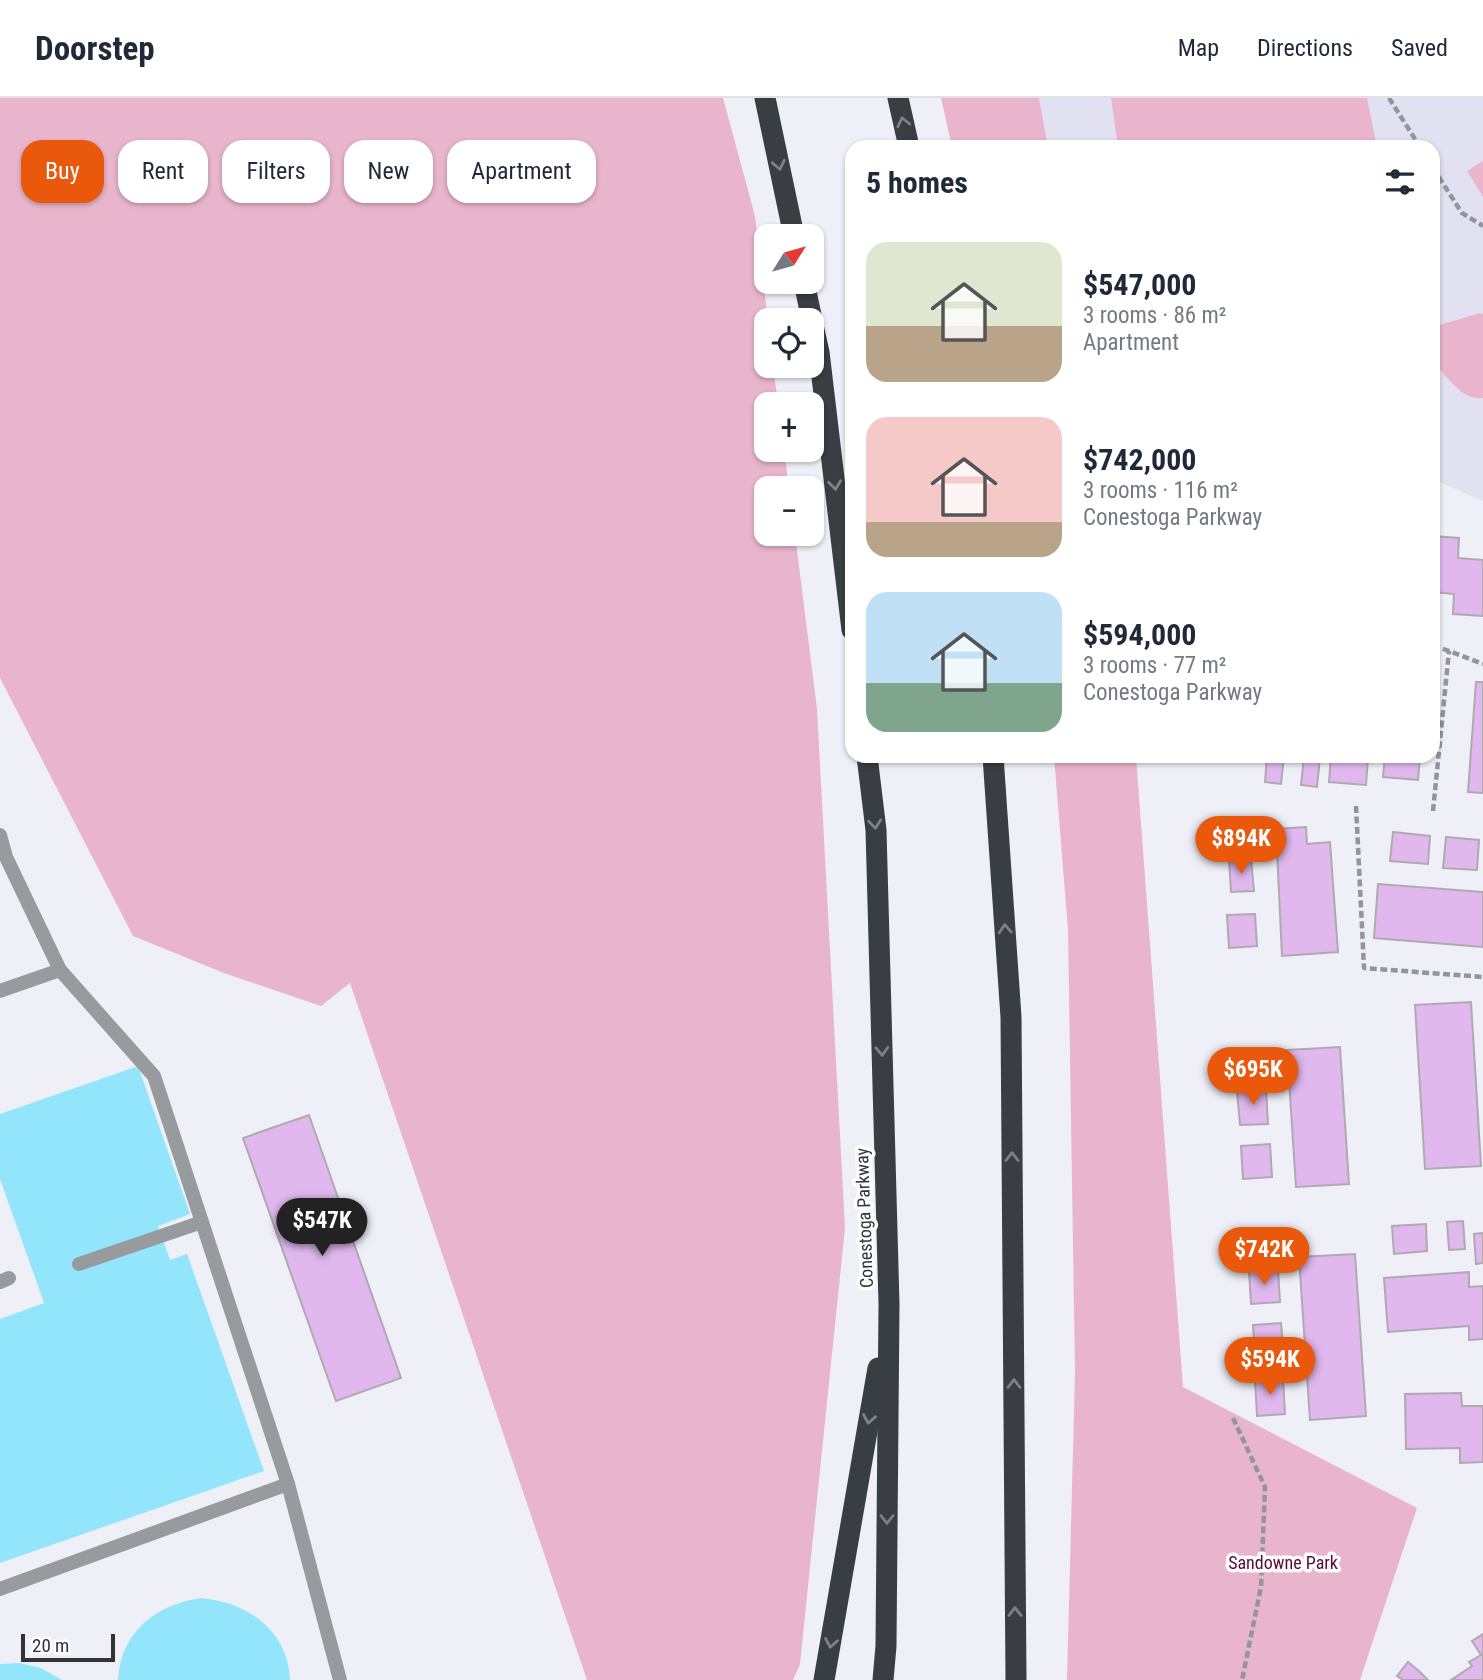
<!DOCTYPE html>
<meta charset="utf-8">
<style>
body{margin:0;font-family:"Roboto Condensed",sans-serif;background:#f6f6f7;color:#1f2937;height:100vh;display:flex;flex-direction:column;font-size:26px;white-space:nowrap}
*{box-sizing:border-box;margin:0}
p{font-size:23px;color:#747a83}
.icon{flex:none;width:38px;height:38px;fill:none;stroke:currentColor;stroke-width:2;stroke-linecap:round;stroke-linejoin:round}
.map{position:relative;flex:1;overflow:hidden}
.drawer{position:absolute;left:845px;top:42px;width:595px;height:623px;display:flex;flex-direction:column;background:#fff;border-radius:21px;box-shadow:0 2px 5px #0004}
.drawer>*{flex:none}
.banner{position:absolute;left:21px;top:42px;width:665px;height:63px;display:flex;gap:14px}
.needle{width:46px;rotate:53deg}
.tools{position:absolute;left:754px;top:126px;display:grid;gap:14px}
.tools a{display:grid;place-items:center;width:70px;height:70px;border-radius:14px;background:#fff;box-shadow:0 2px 5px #0004;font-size:35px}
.scale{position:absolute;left:21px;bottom:18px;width:94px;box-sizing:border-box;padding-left:7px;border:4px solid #333336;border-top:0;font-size:19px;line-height:24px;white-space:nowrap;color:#333336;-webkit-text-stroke:5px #fdfdff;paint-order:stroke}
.price{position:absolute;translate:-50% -60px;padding:0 16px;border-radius:24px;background:#ea580c;color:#fff;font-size:23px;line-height:46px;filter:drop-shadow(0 2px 4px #0008)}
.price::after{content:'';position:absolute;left:50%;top:42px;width:21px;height:16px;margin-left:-10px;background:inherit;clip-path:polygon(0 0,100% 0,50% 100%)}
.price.current{background:#222;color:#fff}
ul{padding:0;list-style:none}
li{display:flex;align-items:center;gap:21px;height:175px;padding:0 21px}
li span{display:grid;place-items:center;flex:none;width:196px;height:140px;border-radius:21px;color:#555}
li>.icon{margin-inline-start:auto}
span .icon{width:84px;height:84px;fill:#fffc;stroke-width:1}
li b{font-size:30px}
h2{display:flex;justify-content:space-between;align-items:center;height:84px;padding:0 21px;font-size:30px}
.chip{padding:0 24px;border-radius:21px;background:#fff;box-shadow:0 2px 5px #0004;font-size:24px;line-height:63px}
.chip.current{background:#ea580c;color:#fff}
header{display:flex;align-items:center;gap:42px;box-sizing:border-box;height:98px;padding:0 35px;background:#fff;border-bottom:2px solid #e0e1e3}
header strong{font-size:33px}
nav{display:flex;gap:38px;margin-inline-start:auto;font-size:24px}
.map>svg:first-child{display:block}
.built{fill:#e1e1f1}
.green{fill:#e9b5cc}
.water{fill:#93e5fc}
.building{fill:#e0b8ee;stroke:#afaab0;stroke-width:2}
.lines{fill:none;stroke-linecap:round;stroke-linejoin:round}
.path{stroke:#94949a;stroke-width:4.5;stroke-dasharray:7 3.5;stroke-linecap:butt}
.service{stroke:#989b9d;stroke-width:14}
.motorway{stroke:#393e43;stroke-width:21}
.oneway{stroke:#7e8185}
.labels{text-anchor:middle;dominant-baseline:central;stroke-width:7;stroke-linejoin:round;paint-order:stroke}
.street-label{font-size:18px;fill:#333336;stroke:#fdfdff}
.park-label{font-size:18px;fill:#580c39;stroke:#fdfdff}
</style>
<header>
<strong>Doorstep</strong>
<nav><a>Map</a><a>Directions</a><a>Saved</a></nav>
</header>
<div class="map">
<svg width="1483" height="1582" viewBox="0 0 1483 1582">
<rect width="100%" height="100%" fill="#efeff8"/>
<path class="built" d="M1039,0H1483V403L1433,381V49H1048Z"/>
<g class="green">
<path d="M0,0H723L755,118L768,222L766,268H773L778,306H766V352H784L789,390H766V436H795L817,611L845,1130L800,1566L793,1582H587L350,885L321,908L224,875L133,838L0,580Z"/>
<path d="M941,0H1039L1048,49H952Z"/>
<path d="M1111,0H1367L1377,49H1118Z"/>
<path d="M1483,63V99L1467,73Z"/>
<path d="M1480,215L1483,216V300C1463,304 1446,277 1433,264V229Z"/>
<path d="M1054,658H1136L1183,1289L1417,1410L1360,1582H1067L1075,1274L1068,832Z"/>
</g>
<g class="water">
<path d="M138,968L190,1116L158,1128L170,1162L187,1156L264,1373L0,1465V1221L44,1205L0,1081V1016Z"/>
<path d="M201,1500C247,1504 288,1532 290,1582H118C120,1534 157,1506 201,1500Z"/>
<path d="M20,1565L41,1570L62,1582H0V1566Z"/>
</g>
<g class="building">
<path d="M1433,438L1459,440L1458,460L1483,462V518L1453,516L1454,496L1433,494Z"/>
<path d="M1433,578H1438L1433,629Z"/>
<path d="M1476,584H1483V695L1468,694Z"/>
<path d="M1267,658H1284L1281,686L1265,684Z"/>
<path d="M1331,658L1368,660L1366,687L1329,684Z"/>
<path d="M1385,658H1420L1418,682L1383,679Z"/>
<path d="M1304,659L1320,660L1317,689L1301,687Z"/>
<path d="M1306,729L1307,746L1330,744L1338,854L1282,858L1276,731Z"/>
<path d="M1393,734L1430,738L1428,766L1390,763Z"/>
<path d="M1446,739L1479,742L1477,772L1443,770Z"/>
<path d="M1251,761L1254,793L1231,794L1229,762Z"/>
<path d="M1378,786L1483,794V849L1374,840Z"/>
<path d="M1255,816L1257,848L1229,850L1227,817Z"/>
<path d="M1471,904L1481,1068L1425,1071L1415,907Z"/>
<path d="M1340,949L1349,1086L1296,1089L1287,952Z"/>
<path d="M1266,991L1268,1026L1240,1027L1237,993Z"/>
<path d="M309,1017L401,1280L336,1303L243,1040Z"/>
<path d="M1270,1046L1272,1079L1243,1081L1241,1048Z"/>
<path d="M1463,1123L1465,1151L1449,1152L1447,1124Z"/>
<path d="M1426,1126L1427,1153L1394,1156L1392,1128Z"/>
<path d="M1483,1135V1165L1476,1166L1474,1136Z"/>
<path d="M1355,1156L1366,1318L1310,1322L1299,1159Z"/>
<path d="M1278,1171L1280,1204L1251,1206L1249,1173Z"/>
<path d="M1469,1174V1189L1483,1188V1241L1469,1242V1228L1388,1234L1384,1180Z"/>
<path d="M1281,1225L1284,1260L1255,1261L1253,1227Z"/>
<path d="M1283,1280L1285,1316L1257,1318L1255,1281Z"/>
<path d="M1461,1295L1462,1308H1483V1364L1460,1365V1350L1406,1351L1405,1296Z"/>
<path d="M1483,1536V1582H1451L1472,1568L1469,1564L1481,1557L1472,1543Z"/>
<path d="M1408,1564L1420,1574L1428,1582H1403L1397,1578Z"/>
</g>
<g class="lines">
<g class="path">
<path d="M1389,0L1420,49"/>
<path d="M1433,70L1462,115L1483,128"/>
<path d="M1433,547L1483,566"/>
<path d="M1356,708L1364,870L1483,879"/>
<path d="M1433,713L1449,553"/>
<path d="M1233,1320L1265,1389L1261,1489L1242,1582"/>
</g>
<g class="service">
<path d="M0,737L6,759L60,872L154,978L288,1386L340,1582"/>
<path d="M0,893L60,872"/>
<path d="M79,1166L202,1124"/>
<path d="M0,1184L9,1180"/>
<path d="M0,1491L288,1386"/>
</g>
<g class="motorway">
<path d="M765,0L794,138"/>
<path d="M898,0L909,49"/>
<path d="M804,184L812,222"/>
<path d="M812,223L819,254L852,532"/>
<path d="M867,658L876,732L889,1206L886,1548L883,1582"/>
<path d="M993,658L1011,919L1016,1582"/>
<path d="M824,1582L878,1270"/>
</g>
</g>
<defs><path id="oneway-chevron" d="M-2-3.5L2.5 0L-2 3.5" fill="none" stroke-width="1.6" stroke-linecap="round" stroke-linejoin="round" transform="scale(1.75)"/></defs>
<g class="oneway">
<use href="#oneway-chevron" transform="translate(903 24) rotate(-103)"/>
<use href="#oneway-chevron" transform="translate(779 67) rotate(78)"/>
<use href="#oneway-chevron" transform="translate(835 387) rotate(83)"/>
<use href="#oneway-chevron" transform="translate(875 726) rotate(84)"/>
<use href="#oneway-chevron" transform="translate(1005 831) rotate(-94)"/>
<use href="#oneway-chevron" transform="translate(882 953) rotate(88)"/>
<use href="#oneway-chevron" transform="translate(1012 1059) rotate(-90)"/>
<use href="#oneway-chevron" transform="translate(1014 1286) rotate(-90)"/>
<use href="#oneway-chevron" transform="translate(869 1321) rotate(100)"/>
<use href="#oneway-chevron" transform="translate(887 1421) rotate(90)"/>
<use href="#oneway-chevron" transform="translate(1015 1514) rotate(-90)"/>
<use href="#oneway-chevron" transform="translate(831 1545) rotate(100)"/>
</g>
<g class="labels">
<g class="street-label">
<text transform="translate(864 1120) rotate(-92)">Conestoga Parkway</text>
</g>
<g class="park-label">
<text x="1283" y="1464">Sandowne Park</text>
</g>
</g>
</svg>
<div class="tools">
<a><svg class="needle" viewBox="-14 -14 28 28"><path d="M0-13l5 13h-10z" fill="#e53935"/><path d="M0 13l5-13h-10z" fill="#747a83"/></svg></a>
<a><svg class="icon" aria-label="locate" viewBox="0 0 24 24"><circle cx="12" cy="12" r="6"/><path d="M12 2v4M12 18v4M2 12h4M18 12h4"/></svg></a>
<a>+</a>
<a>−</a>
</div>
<div class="scale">20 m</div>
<b class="price" style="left:1241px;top:778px">$894K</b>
<b class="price" style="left:1253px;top:1009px">$695K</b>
<b class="price current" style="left:322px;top:1160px">$547K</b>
<b class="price" style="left:1264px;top:1189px">$742K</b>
<b class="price" style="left:1270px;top:1299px">$594K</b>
<div class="banner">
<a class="chip current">Buy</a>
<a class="chip">Rent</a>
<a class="chip">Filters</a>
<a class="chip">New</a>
<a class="chip">Apartment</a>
</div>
<section class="drawer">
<h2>5 homes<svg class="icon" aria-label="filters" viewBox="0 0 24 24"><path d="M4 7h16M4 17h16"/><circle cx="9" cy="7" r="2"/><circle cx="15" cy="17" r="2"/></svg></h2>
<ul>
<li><span style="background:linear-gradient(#dfe7d0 60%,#b9a48a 0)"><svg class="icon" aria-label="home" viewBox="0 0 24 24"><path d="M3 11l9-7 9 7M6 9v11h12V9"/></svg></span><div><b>$547,000</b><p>3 rooms · 86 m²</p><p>Apartment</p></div></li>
<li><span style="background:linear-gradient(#f6c9c9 75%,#b9a48a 0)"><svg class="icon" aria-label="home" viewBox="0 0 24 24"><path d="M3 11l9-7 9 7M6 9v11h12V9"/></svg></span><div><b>$742,000</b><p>3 rooms · 116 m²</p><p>Conestoga Parkway</p></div></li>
<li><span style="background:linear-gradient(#bfe0f5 65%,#7fa58c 0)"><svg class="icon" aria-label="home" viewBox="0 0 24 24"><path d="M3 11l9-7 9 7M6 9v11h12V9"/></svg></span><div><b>$594,000</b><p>3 rooms · 77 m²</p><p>Conestoga Parkway</p></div></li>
</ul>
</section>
</div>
